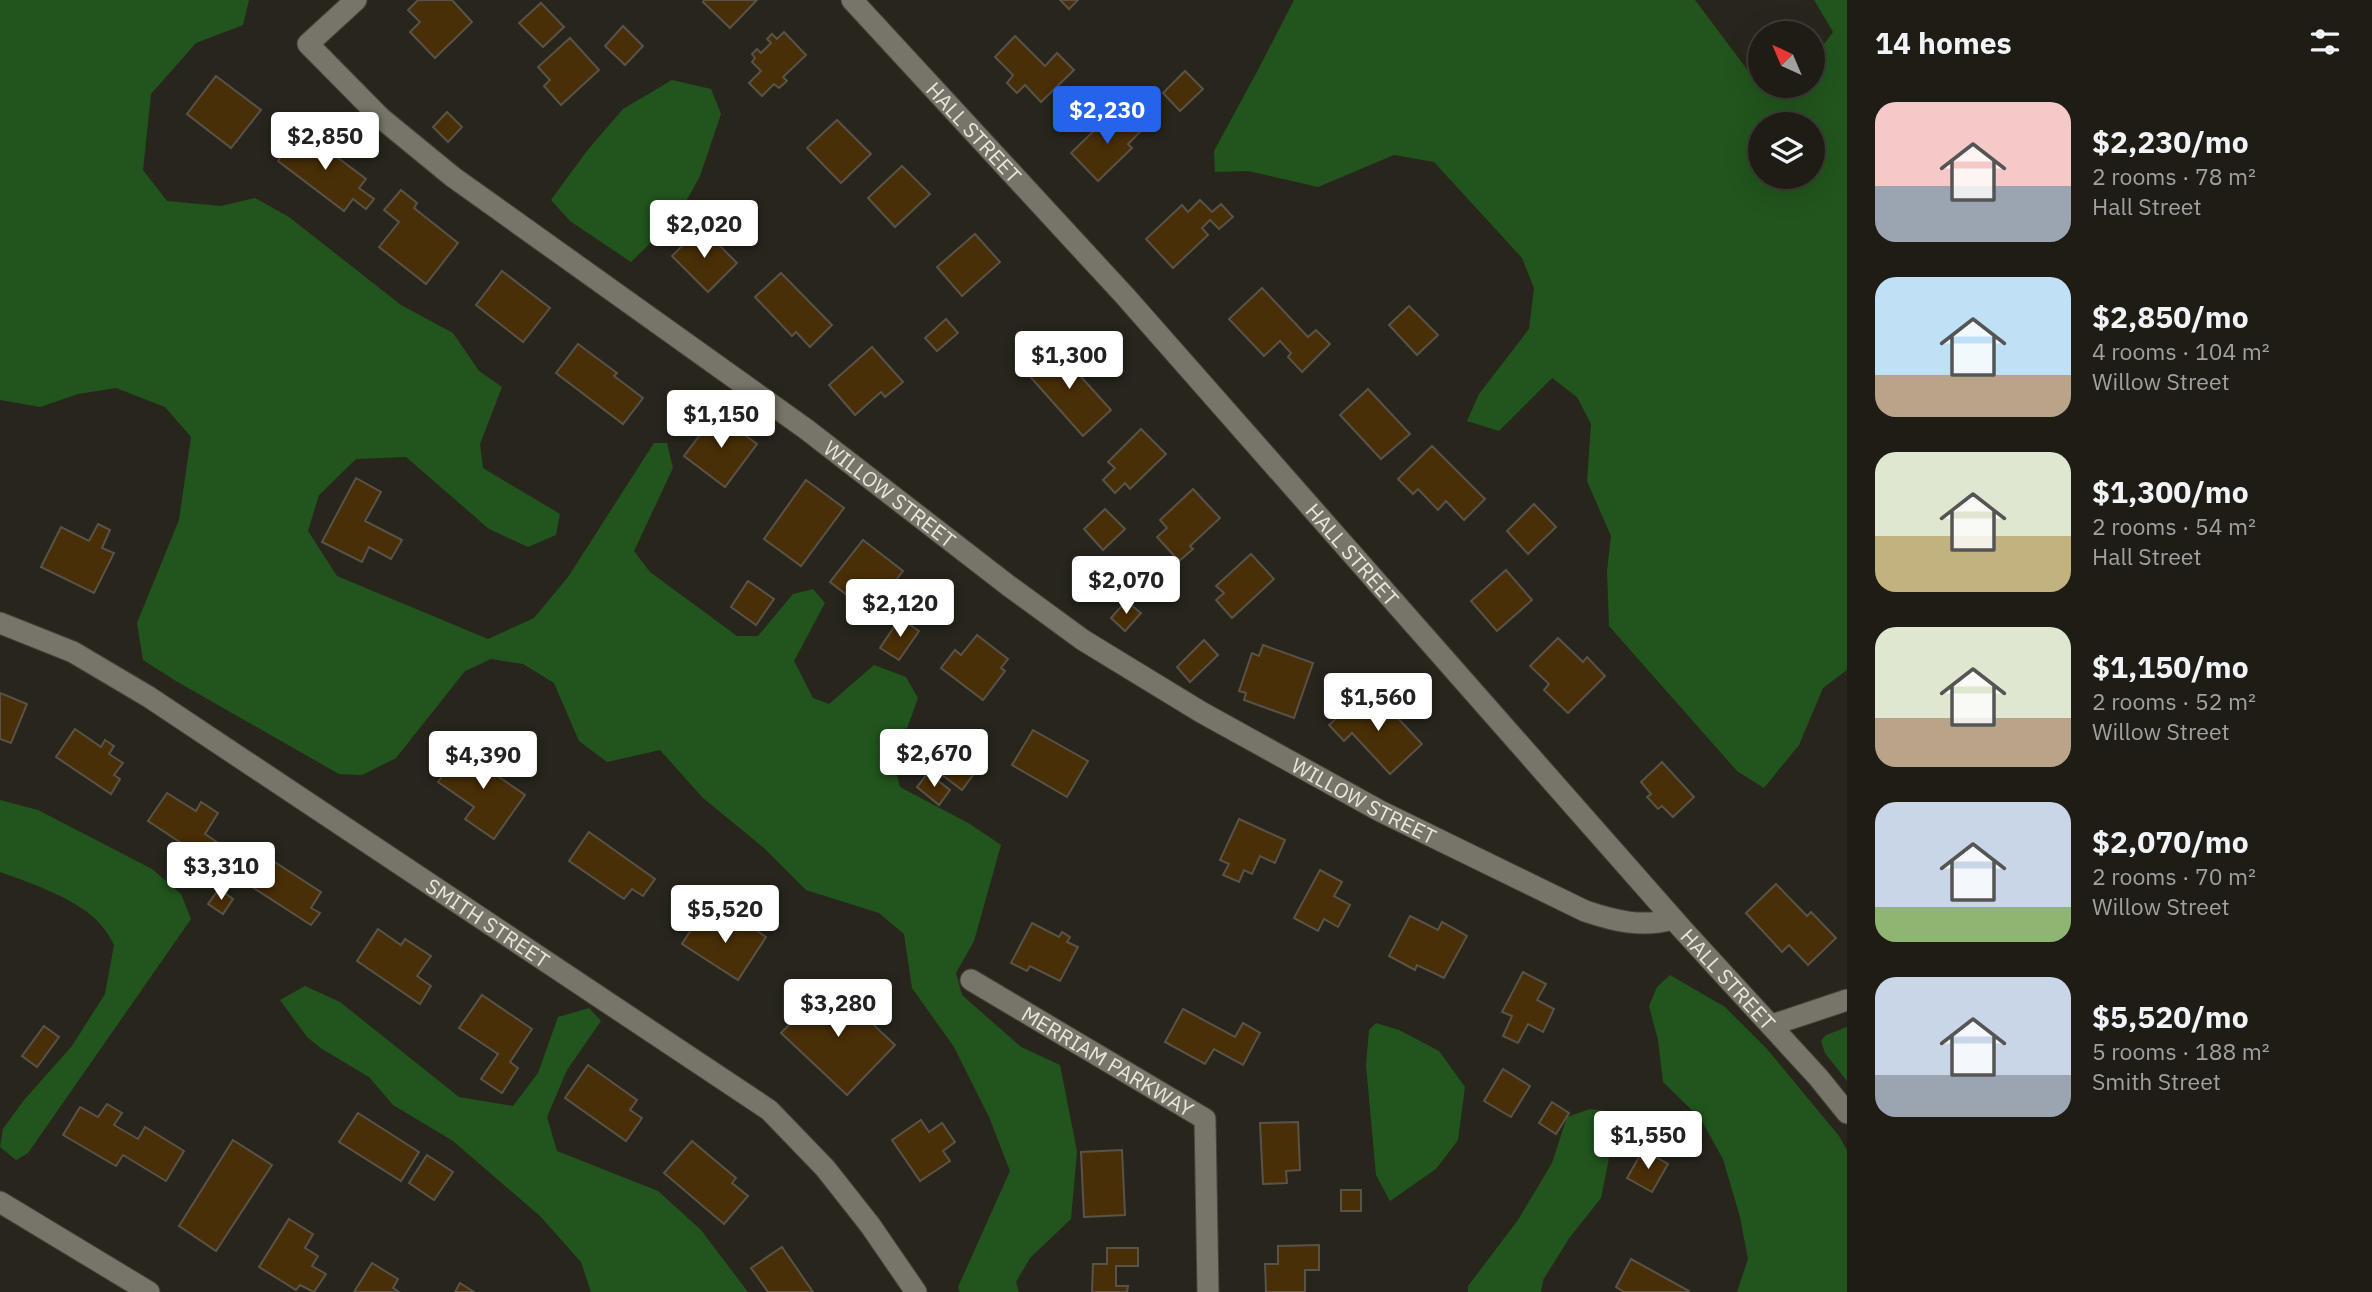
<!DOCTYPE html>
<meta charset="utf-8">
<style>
body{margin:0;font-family:"IBM Plex Sans",sans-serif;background:#26251e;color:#f1f3f6;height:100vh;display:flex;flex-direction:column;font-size:26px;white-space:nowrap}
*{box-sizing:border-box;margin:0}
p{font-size:23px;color:#a1a1a0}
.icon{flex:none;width:38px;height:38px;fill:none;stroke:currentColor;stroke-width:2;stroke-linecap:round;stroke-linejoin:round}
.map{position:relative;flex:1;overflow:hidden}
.side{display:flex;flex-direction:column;background:#1e1c15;width:525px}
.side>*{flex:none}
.needle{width:46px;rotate:316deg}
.buttons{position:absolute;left:1748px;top:21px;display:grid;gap:14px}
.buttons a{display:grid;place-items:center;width:77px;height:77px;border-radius:50%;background:#1e1c15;box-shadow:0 7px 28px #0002,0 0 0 2px #3c3a34;font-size:35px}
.price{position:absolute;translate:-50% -60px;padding:0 16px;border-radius:7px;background:#fff;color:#222;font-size:23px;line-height:46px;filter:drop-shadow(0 2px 4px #0008)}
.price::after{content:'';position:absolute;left:50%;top:42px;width:21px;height:16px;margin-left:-10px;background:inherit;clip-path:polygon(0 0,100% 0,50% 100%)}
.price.selected{background:#2563eb;color:#fff}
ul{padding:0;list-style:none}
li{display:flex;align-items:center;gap:21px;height:175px;padding:0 28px}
li span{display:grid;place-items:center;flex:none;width:196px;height:140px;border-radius:21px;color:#555}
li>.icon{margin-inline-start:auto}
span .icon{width:84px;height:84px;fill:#fffc;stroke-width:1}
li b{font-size:30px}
h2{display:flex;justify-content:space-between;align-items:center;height:84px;padding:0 28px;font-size:30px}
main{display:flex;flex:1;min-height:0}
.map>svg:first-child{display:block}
.green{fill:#21551d;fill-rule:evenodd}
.building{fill:#492f07;stroke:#595249;stroke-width:2}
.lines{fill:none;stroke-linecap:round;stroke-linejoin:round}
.minor-casing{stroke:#44423a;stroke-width:23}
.minor{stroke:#777469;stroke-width:21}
.labels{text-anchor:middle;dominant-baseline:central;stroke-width:5;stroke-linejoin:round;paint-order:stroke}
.street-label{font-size:21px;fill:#e6e5de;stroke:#1f1c13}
</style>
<main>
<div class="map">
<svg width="1847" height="1292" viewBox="0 0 1847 1292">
<rect width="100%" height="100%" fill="#28261c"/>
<g class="green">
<path d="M0,0H249L243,25L196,43L151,94L143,170L167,201L221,206L255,198L289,217L401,305L453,333L479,371L502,387L480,444L483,468L560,514L556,535L528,547L489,529L406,457L356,459L319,495L308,531L337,576L488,639L534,618L568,577L654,443H667L673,468L634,551L650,572L737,636H758L793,594L813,589L825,603L794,661L813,698L829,704L874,665L906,677L918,698L894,764L900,787L970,824L1001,845L974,941L956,973L962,995L1021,1047L1060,1065L1077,1151L1071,1219L1030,1258L1016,1282L1019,1292H960L958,1287L1010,1171L989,1117L954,1047L912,988L904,934L879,913L806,890L764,848L703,798L660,750L607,762L579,741L554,683L523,664L491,659L465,671L396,758L362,775L339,774L176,681L143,660L137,623L179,520L191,437L165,407L116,388L78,394L40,407L0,400Z"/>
<path d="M1294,0H1695L1761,88L1765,86H1813V59L1833,32L1814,0H1847V670L1823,688L1799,745L1764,788L1737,771L1609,626L1607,571L1611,536L1587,481L1591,424L1577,397L1552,378L1499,431L1467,421L1479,394L1529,329L1534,288L1522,258L1434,162L1394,155L1318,187L1248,171L1215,172L1214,151L1259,68ZM1760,124H1813V177H1760Z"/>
<path d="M672,80L711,89L721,114L700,176L678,216L631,262L570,221L551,200L586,152L623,109Z"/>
<path d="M0,800L38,810L152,869L181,894L191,919L28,1153L16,1160L0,1147L3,1129L24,1100L72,1046L105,994L114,945C111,939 107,932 102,926C81,900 31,883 0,872Z"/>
<path d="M1670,975L1725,1007L1767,1049L1839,1136L1847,1150V1292H1737L1748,1259L1740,1217L1723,1159L1700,1118L1663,1082L1658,1040L1649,1006L1657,987Z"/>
<path d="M305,986L340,1002L459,1097L513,1106L538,1073L558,1017L589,1008L601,1021L567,1070L547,1117L557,1151L658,1191L701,1230L748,1292H591L581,1262L540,1216L453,1141L393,1105L369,1077L322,1049L307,1037L280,1000Z"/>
<path d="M1376,1023L1399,1030L1439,1051L1465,1087L1458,1140L1436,1169L1390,1201L1376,1175L1366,1065L1369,1030Z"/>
<path d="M1847,1027V1081L1825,1053L1821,1041L1826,1035Z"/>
<path d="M1590,1109L1606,1111L1612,1143L1601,1198L1570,1237L1543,1280L1541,1292H1468V1286L1518,1220L1552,1163L1567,1117Z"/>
</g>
<g class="building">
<path d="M418,0H452L472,22L435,58L410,32L420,22L408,10Z"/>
<path d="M704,0H757L730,28L703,2Z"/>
<path d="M1060,0H1078L1069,9Z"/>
<path d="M541,3L564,27L543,47L519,23Z"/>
<path d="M623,26L643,46L625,65L605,46Z"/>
<path d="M784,32L806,55L783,77L787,81L779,88L774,84L762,96L749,83L761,71L752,62L755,58L752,54L757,49L761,53L771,43L767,39L772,34L777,39Z"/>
<path d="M1015,36L1045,66L1057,53L1074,70L1041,102L1025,85L1017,93L1007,83L1013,75L995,57Z"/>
<path d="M570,38L599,70L561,105L544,86L550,80L538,67Z"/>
<path d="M1185,71L1203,89L1180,111L1163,93Z"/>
<path d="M216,76L261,110L231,148L187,114Z"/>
<path d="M447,112L462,127L448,142L433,127Z"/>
<path d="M1128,112L1144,128L1128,144L1132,148L1098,181L1071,153L1106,119L1113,127Z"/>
<path d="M837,120L871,154L841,183L807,148Z"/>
<path d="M301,130L366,179L359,188L374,199L366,209L353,199L344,211L278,161Z"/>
<path d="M902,166L930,194L895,227L868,198Z"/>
<path d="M401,190L417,203L414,208L458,243L426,284L379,247L399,222L384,210Z"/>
<path d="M1200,200L1212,212L1221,204L1233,217L1219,229L1210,220L1202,228L1208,235L1173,268L1146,239L1182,205L1188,212Z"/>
<path d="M701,227L737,263L708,292L672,256Z"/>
<path d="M975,234L1000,262L962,296L937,267Z"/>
<path d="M502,271L550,308L523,342L476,305Z"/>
<path d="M781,273L832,325L810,347L796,332L792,336L755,297Z"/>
<path d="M1262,288L1308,337L1316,330L1330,344L1302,372L1288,357L1291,353L1280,341L1264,356L1229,319Z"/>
<path d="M1409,306L1438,335L1417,355L1389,325Z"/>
<path d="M946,319L958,333L937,351L925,338Z"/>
<path d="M578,344L617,373L614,376L643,398L623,424L556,373Z"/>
<path d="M872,347L903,382L885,397L881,392L855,415L829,385Z"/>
<path d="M1054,347L1111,410L1083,436L1026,372Z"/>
<path d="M1368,389L1410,434L1381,459L1340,415Z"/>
<path d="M716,414L757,444L725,487L684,456Z"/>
<path d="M1141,429L1166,454L1130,489L1125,483L1115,493L1103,480L1115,468L1108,462Z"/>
<path d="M1432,446L1485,499L1464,520L1446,501L1438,510L1418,489L1413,494L1398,479Z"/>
<path d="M356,478L381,492L365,521L402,540L391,559L369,547L362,562L322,542Z"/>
<path d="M806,480L844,508L801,566L764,539Z"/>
<path d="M1193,489L1220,518L1190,546L1193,549L1179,561L1157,537L1167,528L1160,520Z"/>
<path d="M1534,504L1556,527L1528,554L1507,531Z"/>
<path d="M1105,509L1125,529L1103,550L1084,529Z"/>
<path d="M98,524L110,530L102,548L114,553L94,593L41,567L61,527L89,541Z"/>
<path d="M863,540L903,571L891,586L885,581L864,608L830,582Z"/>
<path d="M1251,554L1274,579L1232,618L1216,600L1224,593L1216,586Z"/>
<path d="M1506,570L1532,600L1497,631L1471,601Z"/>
<path d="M748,581L774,599L756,625L731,607Z"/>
<path d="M1126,601L1141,613L1125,631L1111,618Z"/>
<path d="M900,618L919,631L899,660L880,648Z"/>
<path d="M977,635L1008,659L1001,668L1005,671L983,700L941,668L955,650L961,655Z"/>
<path d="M1558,638L1583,662L1587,657L1605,676L1568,713L1544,690L1549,684L1530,666Z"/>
<path d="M1204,640L1218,655L1190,682L1177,667Z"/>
<path d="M1263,645L1313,663L1294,718L1244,700L1246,693L1239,691L1252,653L1259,656Z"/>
<path d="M0,693L27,704L11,743L0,739Z"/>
<path d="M1380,699L1422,744L1390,774L1352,733L1344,741L1329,725L1355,701L1366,712Z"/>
<path d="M75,729L101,747L105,740L114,746L109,754L123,763L114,775L120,779L111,794L56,757Z"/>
<path d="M1033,730L1088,761L1067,797L1012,765Z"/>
<path d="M945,734L982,763L962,790L925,762Z"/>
<path d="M486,747L501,758L492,772L525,795L494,839L465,819L474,807L438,782L460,752L476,763Z"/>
<path d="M1662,762L1694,797L1673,817L1662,806L1658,809L1647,797L1651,794L1641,782Z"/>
<path d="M928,773L950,790L939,805L917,787Z"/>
<path d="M167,793L196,811L201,802L218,813L205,834L217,842L207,860L148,821Z"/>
<path d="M1239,819L1285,840L1275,863L1260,856L1252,874L1244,870L1239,882L1223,875L1229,864L1220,860Z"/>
<path d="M589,832L655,879L643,896L632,889L624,899L569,861Z"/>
<path d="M270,859L321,892L311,908L320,913L311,925L252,887Z"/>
<path d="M1320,870L1342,882L1334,896L1350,905L1338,927L1324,919L1318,931L1294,918Z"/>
<path d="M1776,884L1807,916L1811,912L1836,938L1808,965L1789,945L1782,952L1746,913Z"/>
<path d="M219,889L233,899L223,914L208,904Z"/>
<path d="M701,914L728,933L738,918L766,937L738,980L682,944Z"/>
<path d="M1410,916L1438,930L1442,922L1467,936L1444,978L1417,965L1415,970L1389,956Z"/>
<path d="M1032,923L1059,937L1062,932L1070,937L1067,942L1078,947L1060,981L1030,966L1027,971L1011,963Z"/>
<path d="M378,929L401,945L405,939L431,956L417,976L431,986L420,1004L357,961Z"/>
<path d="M1523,972L1546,984L1537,1000L1554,1009L1543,1032L1528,1024L1518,1043L1503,1036L1512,1016L1502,1012Z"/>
<path d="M829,983L895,1045L847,1095L781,1033Z"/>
<path d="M482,995L532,1029L510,1062L518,1068L502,1093L481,1079L498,1054L459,1028Z"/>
<path d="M1183,1009L1235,1037L1243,1023L1260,1033L1243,1065L1214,1049L1205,1064L1165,1042Z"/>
<path d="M44,1026L59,1037L37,1067L22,1056Z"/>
<path d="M588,1065L637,1100L630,1110L642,1118L626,1141L565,1098Z"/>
<path d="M1503,1069L1530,1086L1511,1117L1484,1101Z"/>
<path d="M1552,1102L1569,1113L1556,1134L1539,1123Z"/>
<path d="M107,1104L122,1113L114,1125L138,1139L145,1127L184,1151L166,1181L123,1155L116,1166L63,1135L80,1107L98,1117Z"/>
<path d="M358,1113L419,1152L401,1181L339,1142Z"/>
<path d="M921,1120L929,1132L942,1123L955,1142L943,1151L950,1161L920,1181L892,1140Z"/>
<path d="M1298,1122L1300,1170L1286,1171L1287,1183L1263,1184L1260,1123Z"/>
<path d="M233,1140L272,1165L216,1251L179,1226Z"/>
<path d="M692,1141L736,1178L732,1183L748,1196L724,1224L664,1173Z"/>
<path d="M1122,1150L1125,1215L1084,1217L1081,1152Z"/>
<path d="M1643,1150L1668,1164L1652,1192L1627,1178Z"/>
<path d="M427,1155L453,1172L434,1200L409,1183Z"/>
<rect x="1341" y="1190" width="20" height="21"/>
<path d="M289,1219L313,1234L305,1248L318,1256L312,1266L326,1274L314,1292L300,1285L296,1290L259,1267Z"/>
<path d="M1319,1245V1270H1305V1292H1266L1265,1264H1278V1246Z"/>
<path d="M782,1247L813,1292H768L751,1268Z"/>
<path d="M1107,1248H1138V1266H1116V1286H1128L1127,1292H1092L1093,1264H1107Z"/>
<path d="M1631,1259L1689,1291L1688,1292H1624L1616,1287Z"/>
<path d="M372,1263L398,1279L393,1288L399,1292H354Z"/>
<path d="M460,1283L474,1292H455Z"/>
</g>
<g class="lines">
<g class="minor-casing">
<g id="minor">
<path id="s1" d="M356,0L308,44L381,118L453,177L806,429L1009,586L1083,640L1201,712L1380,811L1585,911C1615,921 1642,928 1673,919"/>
<path id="s2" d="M852,0L1125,296L1684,931L1818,1077L1847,1113"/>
<path id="s3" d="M0,623L73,652L149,697L769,1110L825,1168L870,1225L916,1292"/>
<path id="s4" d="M971,980L1205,1119L1208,1292"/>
<path d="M1772,1025L1847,1000"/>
<path d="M0,1202L149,1292"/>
</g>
</g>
<use href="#minor" class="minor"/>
</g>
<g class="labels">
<g class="street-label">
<text stroke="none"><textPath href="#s2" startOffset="180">HALL STREET</textPath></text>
<text stroke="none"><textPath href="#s1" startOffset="802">WILLOW STREET</textPath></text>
<text stroke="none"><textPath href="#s2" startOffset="747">HALL STREET</textPath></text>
<text stroke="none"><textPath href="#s1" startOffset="1368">WILLOW STREET</textPath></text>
<text stroke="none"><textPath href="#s3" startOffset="574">SMITH STREET</textPath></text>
<text stroke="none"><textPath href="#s2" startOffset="1314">HALL STREET</textPath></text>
<text stroke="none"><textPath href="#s4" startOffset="159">MERRIAM PARKWAY</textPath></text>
</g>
</g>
</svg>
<div class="buttons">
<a><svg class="needle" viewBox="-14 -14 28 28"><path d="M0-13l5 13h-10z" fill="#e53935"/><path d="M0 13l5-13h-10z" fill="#a1a1a0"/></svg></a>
<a><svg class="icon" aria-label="layers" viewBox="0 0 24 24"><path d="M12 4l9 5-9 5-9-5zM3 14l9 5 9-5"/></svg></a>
</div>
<b class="price selected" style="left:1107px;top:146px">$2,230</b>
<b class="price" style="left:325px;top:172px">$2,850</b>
<b class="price" style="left:704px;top:260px">$2,020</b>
<b class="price" style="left:1069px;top:391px">$1,300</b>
<b class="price" style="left:721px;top:450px">$1,150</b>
<b class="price" style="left:1126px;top:616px">$2,070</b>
<b class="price" style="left:900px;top:639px">$2,120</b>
<b class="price" style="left:1378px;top:733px">$1,560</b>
<b class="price" style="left:934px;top:789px">$2,670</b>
<b class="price" style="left:483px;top:791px">$4,390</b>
<b class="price" style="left:221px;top:902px">$3,310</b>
<b class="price" style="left:725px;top:945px">$5,520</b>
<b class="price" style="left:838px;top:1039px">$3,280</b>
<b class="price" style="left:1648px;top:1171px">$1,550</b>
</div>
<section class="side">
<h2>14 homes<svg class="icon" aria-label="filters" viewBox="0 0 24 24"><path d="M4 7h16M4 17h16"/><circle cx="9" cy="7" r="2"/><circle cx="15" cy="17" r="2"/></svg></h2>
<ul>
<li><span style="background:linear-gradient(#f6c9c9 60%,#9aa5b1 0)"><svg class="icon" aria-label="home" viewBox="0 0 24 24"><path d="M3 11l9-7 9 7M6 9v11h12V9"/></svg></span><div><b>$2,230/mo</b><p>2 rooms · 78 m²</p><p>Hall Street</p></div></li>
<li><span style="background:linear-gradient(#bfe0f5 70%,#b9a48a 0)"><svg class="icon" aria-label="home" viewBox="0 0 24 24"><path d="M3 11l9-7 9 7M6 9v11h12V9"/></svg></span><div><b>$2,850/mo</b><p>4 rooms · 104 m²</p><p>Willow Street</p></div></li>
<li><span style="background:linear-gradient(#dfe7d0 60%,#c2b280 0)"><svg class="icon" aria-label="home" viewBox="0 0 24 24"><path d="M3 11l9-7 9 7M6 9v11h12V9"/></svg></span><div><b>$1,300/mo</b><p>2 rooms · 54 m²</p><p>Hall Street</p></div></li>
<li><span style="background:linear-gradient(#dfe7d0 65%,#b9a48a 0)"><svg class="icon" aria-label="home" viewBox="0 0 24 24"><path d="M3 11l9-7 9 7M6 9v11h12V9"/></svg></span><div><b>$1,150/mo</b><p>2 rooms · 52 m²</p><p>Willow Street</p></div></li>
<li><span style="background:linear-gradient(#c9d6e8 75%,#8fb573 0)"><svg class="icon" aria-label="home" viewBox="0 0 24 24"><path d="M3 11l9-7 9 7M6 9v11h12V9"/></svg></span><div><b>$2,070/mo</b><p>2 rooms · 70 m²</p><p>Willow Street</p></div></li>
<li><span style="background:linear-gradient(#c9d6e8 70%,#9aa5b1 0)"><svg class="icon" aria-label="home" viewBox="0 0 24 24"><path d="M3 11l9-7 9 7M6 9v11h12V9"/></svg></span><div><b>$5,520/mo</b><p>5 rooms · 188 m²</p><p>Smith Street</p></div></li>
</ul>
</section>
</main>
